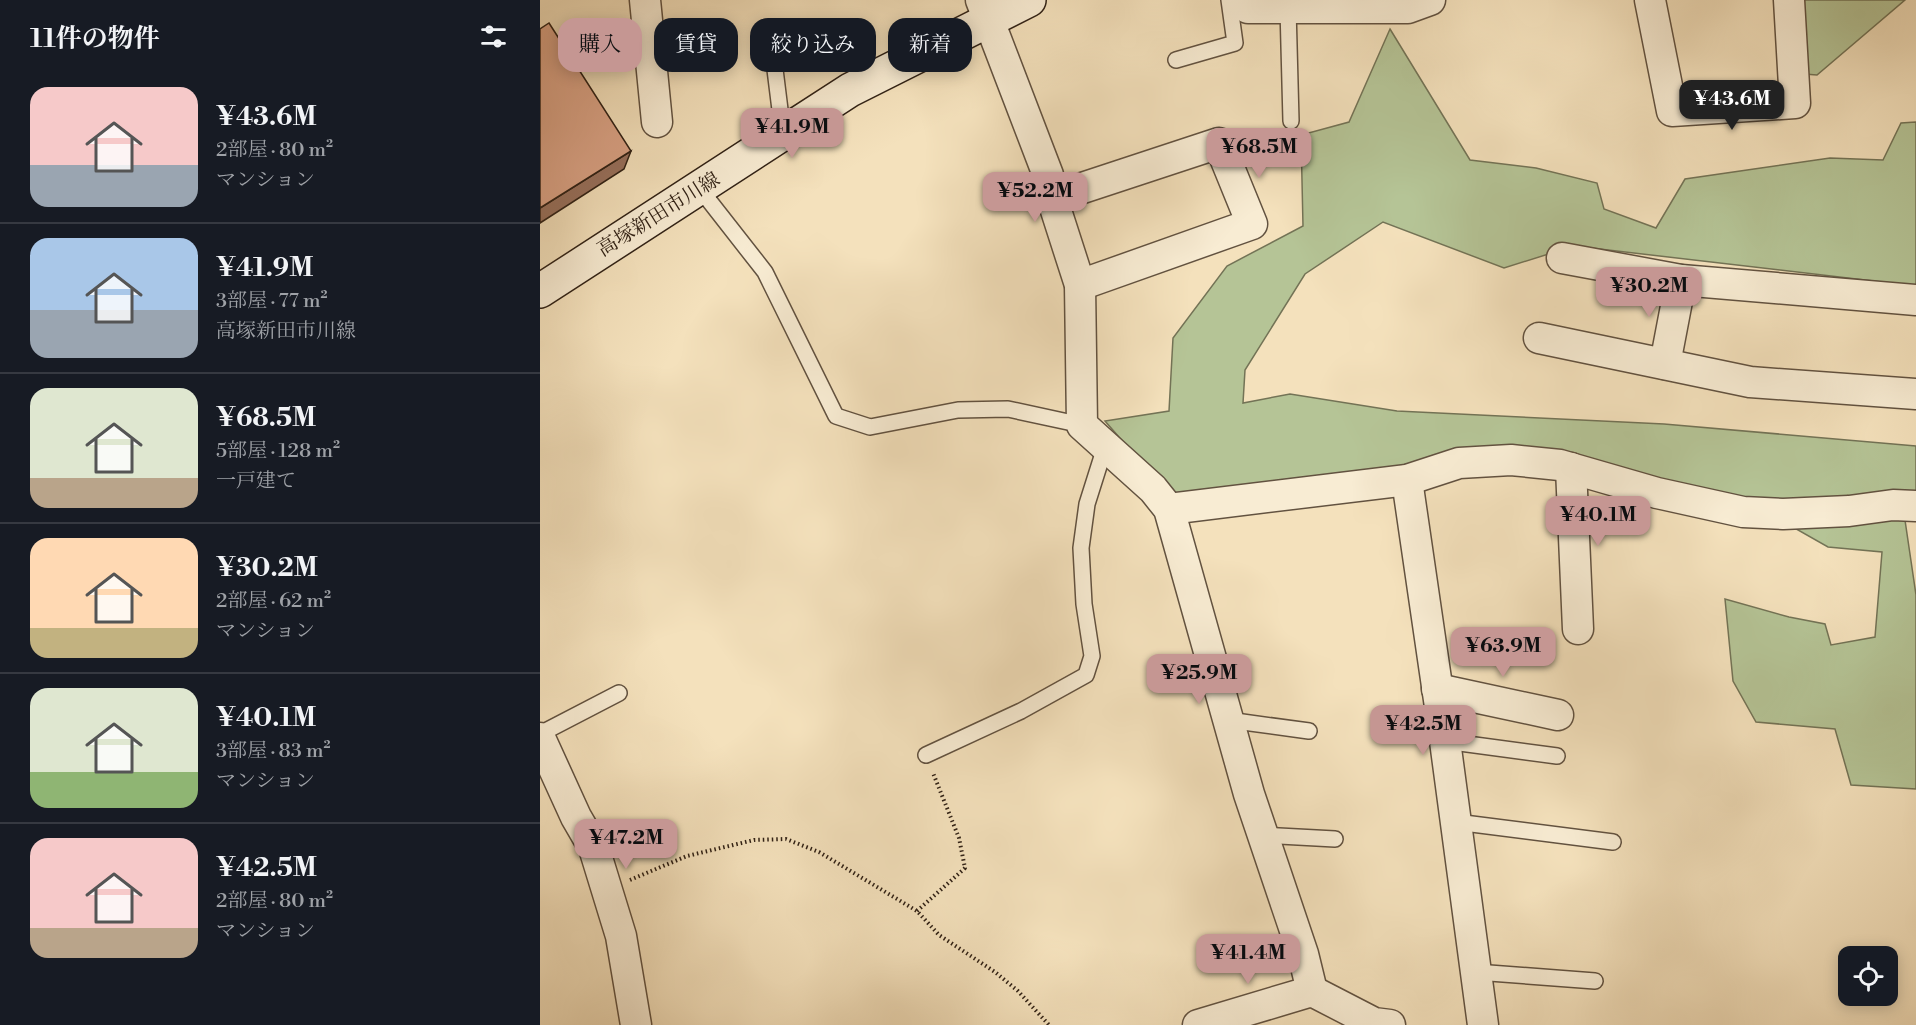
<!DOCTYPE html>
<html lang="ja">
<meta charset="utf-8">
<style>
body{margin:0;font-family:"Libre Bodoni","Noto Serif JP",serif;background:#242831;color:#f1f3f6;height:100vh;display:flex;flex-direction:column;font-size:22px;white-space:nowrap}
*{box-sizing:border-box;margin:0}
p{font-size:20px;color:#9ea1a6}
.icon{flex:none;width:33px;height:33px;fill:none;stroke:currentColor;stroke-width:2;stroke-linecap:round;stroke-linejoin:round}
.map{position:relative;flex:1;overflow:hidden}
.details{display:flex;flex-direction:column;background:#171b24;width:540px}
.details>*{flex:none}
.guide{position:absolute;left:18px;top:18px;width:570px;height:54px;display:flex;gap:12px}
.fabs{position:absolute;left:1298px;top:946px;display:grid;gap:12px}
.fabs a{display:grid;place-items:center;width:60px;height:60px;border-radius:12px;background:#171b24;box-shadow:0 3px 15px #0003;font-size:30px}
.price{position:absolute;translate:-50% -51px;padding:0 14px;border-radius:12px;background:#c59692;color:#111;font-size:20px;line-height:39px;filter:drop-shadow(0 2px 3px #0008)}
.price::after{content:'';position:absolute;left:50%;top:36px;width:18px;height:14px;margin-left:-9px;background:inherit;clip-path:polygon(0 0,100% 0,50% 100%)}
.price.on{background:#222;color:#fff}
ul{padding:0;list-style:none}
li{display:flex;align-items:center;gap:18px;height:150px;padding:0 30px}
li+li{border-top:2px solid #363941}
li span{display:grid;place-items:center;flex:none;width:168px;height:120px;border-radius:18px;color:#555}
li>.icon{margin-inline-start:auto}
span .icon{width:72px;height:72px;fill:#fffc;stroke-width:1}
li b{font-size:26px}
h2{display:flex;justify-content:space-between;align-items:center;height:72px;padding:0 30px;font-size:26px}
.pill{padding:0 21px;border-radius:18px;background:#171b24;box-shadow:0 3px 15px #0003;font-size:21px;line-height:54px}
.pill.on{background:#c59692;color:#111}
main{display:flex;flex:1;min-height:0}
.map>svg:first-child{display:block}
.green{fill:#b5c496;stroke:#737356;stroke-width:1.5}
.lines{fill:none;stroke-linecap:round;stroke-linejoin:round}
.lane-casing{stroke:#625240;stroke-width:18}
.street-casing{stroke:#625240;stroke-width:33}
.secondary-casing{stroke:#312216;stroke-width:36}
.path{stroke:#312216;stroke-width:4;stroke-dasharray:1.5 3;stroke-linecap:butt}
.lane{stroke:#f8ecd3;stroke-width:15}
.street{stroke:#f8ecd3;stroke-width:30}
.secondary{stroke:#f8ecd3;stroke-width:33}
.shaded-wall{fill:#98715d;stroke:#312216;stroke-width:1.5}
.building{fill:#d9a285;stroke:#312216;stroke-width:1.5}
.labels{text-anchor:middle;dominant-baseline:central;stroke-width:6;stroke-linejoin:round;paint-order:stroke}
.street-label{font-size:20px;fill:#312216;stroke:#f8ecd3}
</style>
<main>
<section class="details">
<h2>11件の物件<svg class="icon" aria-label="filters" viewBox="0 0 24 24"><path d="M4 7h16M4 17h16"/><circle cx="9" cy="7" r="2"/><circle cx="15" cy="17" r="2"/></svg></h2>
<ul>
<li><span style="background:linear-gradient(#f6c9c9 65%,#9aa5b1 0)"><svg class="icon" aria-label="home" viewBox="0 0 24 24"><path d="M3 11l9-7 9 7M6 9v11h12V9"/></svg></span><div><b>¥43.6M</b><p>2部屋 · 80 m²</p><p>マンション</p></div></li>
<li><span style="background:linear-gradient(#a9c7e8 60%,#9aa5b1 0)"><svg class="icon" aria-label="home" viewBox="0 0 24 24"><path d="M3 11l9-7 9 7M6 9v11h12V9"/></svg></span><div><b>¥41.9M</b><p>3部屋 · 77 m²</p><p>高塚新田市川線</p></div></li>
<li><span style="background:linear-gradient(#dfe7d0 75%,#b9a48a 0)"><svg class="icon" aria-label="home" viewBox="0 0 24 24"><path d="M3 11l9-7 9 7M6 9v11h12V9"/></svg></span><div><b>¥68.5M</b><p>5部屋 · 128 m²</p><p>一戸建て</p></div></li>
<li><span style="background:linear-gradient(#ffd9b3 75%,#c2b280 0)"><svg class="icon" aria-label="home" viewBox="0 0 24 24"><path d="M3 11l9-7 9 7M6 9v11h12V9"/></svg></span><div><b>¥30.2M</b><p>2部屋 · 62 m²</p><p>マンション</p></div></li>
<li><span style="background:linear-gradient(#dfe7d0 70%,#8fb573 0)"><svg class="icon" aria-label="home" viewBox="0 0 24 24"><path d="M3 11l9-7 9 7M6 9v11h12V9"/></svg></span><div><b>¥40.1M</b><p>3部屋 · 83 m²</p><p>マンション</p></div></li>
<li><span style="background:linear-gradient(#f6c9c9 75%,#b9a48a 0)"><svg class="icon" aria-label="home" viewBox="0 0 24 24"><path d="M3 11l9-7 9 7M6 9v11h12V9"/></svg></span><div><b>¥42.5M</b><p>2部屋 · 80 m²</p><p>マンション</p></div></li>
</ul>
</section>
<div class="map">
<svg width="1376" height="1025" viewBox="0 0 1376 1025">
<rect width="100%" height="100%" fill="#f4e1bc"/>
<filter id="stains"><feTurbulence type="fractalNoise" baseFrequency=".00333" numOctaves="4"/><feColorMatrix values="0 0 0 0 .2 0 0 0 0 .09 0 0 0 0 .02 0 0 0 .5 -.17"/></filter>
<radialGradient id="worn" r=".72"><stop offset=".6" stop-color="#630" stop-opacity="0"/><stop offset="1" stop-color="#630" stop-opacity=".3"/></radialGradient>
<g class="green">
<path d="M1257,0H1365L1277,75L1264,74Z"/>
<path d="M850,29L930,160L996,168L1057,183L1064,209L1116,228L1145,179L1290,158L1343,160L1361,123L1376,122V286L1034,246L964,268L843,222L765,274L705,370L703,403L750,394L857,411L1124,424L1376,446V496L1361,493L1376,595V789L1311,785L1295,729L1216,722L1193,681L1185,599L1249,617L1285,624L1291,645L1335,637L1342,552L1288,547L1205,500L1055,466L633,499L565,421L629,411L633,338L687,266L763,226L761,135L809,122Z"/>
</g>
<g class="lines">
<g class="lane-casing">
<g id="lane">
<path d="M748,8L751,121"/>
<path d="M230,29L243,134"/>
<path d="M636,60L695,43L689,0"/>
<path d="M160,189L225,272L296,416L330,427L418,410L468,409L542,425"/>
<path d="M688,720L769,731"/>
<path d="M0,734L79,693"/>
<path d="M905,741L1017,756"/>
<path d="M386,755L481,711L546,675L552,656L544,604L541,548L547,504L565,447"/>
<path d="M916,822L1073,842"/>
<path d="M723,835L795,839"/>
<path d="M936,972L1055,981"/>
</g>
</g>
<g class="street-casing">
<g id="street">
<path d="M105,0L117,122"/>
<path d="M441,0L508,175L512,198L540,285L542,425L613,489L629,509L709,794L763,954L772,991"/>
<path d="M699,0L708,8H868L890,0"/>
<path d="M1110,0L1132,111L1255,103L1249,0"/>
<path d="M512,198L679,143L712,224L540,285"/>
<path d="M1022,258L1141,280L1376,300"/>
<path d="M999,338L1210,382L1376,394"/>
<path d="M1125,364L1141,280"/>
<path d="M1031,468L1038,629"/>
<path d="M867,480L905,741L943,1025"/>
<path d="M629,509L867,480L919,463L971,460L1020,465L1117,493L1203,512L1243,514L1309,511L1353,505L1376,506"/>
<path d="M897,689L1018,715"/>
<path d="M0,738L36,817L54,848L81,936L96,1025"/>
<path d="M658,1025L772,991L834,1023L850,1025"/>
</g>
</g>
<g class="secondary-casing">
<path id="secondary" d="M0,291L310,90L489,0"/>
</g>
<g class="path">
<path d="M90,880L147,856L214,840L246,839L279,852L377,911L399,935L455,972L478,991L509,1025"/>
<path d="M377,911L425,868L419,838L393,773"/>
</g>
<use href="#lane" class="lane"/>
<use href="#street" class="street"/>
<use href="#secondary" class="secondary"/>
</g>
<path class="shaded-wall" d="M91,151L84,169L0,223V208Z"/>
<path class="building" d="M9,23L91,151L0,208V29Z"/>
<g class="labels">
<g class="street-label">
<text transform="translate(119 215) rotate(-32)">高塚新田市川線</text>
</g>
</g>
<rect width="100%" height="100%" filter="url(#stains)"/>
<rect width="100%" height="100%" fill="url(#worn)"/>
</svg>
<div class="fabs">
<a><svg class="icon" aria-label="locate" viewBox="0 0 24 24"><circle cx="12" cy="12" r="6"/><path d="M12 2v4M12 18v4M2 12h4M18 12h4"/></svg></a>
</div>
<b class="price on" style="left:1192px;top:131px">¥43.6M</b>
<b class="price" style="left:252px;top:159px">¥41.9M</b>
<b class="price" style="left:719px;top:179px">¥68.5M</b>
<b class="price" style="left:495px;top:223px">¥52.2M</b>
<b class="price" style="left:1109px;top:318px">¥30.2M</b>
<b class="price" style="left:1058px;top:547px">¥40.1M</b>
<b class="price" style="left:963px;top:678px">¥63.9M</b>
<b class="price" style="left:659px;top:705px">¥25.9M</b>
<b class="price" style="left:883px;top:756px">¥42.5M</b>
<b class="price" style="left:86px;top:870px">¥47.2M</b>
<b class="price" style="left:708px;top:985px">¥41.4M</b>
<div class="guide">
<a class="pill on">購入</a>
<a class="pill">賃貸</a>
<a class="pill">絞り込み</a>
<a class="pill">新着</a>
</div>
</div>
</main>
